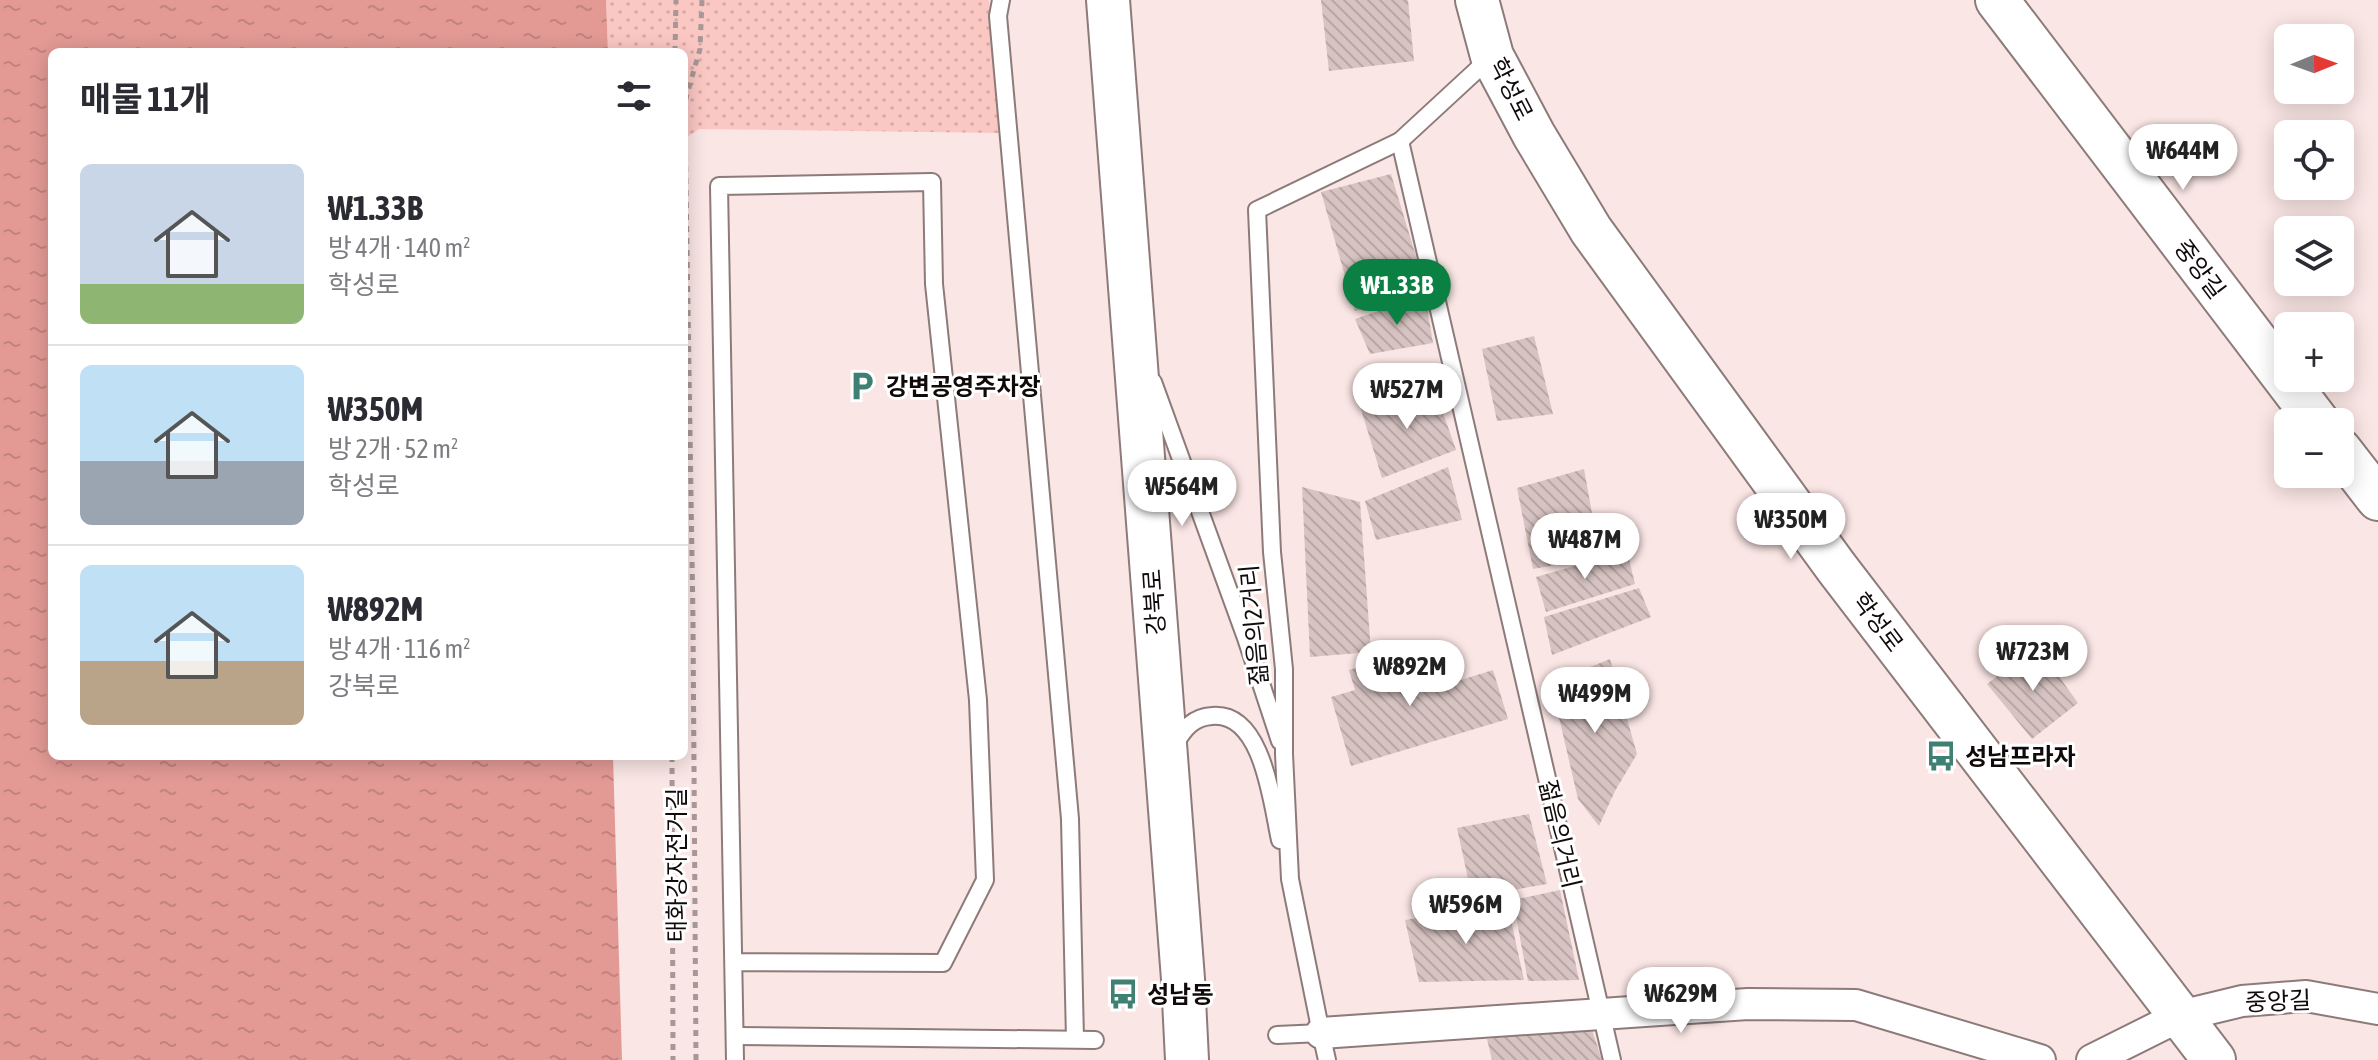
<!DOCTYPE html>
<html lang="ko">
<meta charset="utf-8">
<style>
body{margin:0;font-family:"Asap Condensed","Noto Sans KR",sans-serif;background:#f2f2f3;color:#2b2b33;height:100vh;display:flex;flex-direction:column;font-size:30px;white-space:nowrap}
*{box-sizing:border-box;margin:0}
p{font-size:26px;color:#7c7c81}
.icon{flex:none;width:44px;height:44px;fill:none;stroke:currentColor;stroke-width:2;stroke-linecap:round;stroke-linejoin:round}
.map{position:relative;flex:1;overflow:hidden}
.side{position:absolute;left:48px;top:48px;width:640px;height:712px;display:flex;flex-direction:column;background:#fff;border-radius:12px;box-shadow:0 4px 20px #0003}
.side>*{flex:none}
.needle{width:52px;rotate:89deg}
.controls{position:absolute;left:2274px;top:24px;display:grid;gap:16px}
.controls a{display:grid;place-items:center;width:80px;height:80px;border-radius:12px;background:#fff;box-shadow:0 4px 20px #0003;font-size:40px}
.price{position:absolute;translate:-50% -68px;padding:0 18px;border-radius:28px;background:#fff;color:#222;font-size:26px;line-height:52px;filter:drop-shadow(0 2px 4px #0008)}
.price::after{content:'';position:absolute;left:50%;top:48px;width:24px;height:18px;margin-left:-12px;background:inherit;clip-path:polygon(0 0,100% 0,50% 100%)}
.price.active{background:#0b8043;color:#fff}
ul{padding:0;list-style:none}
li{display:flex;align-items:center;gap:24px;height:200px;padding:0 32px}
li+li{border-top:2px solid #e1e1e2}
li span{display:grid;place-items:center;flex:none;width:224px;height:160px;border-radius:12px;color:#555}
li>.icon{margin-inline-start:auto}
span .icon{width:96px;height:96px;fill:#fffc;stroke-width:1}
li b{font-size:34px}
h2{display:flex;justify-content:space-between;align-items:center;height:96px;padding:0 32px;font-size:34px}
.map>svg:first-child{display:block}
.grass{fill:url(#grass-dots)}
.water{fill:url(#water-ripples)}
.building{fill:url(#building-back-hatch)}
.lines{fill:none;stroke-linecap:round;stroke-linejoin:round}
.lane-casing{stroke:#8d7b7a;stroke-width:20}
.street-casing{stroke:#8d7b7a;stroke-width:34}
.secondary-casing{stroke:#8d7b7a;stroke-width:46}
.path{stroke:#a79897;stroke-width:5;stroke-dasharray:6 6;stroke-linecap:butt}
.lane{stroke:#fff;stroke-width:16}
.street{stroke:#fff;stroke-width:30}
.secondary{stroke:#fff;stroke-width:42}
.labels{text-anchor:middle;dominant-baseline:central;stroke-width:6;stroke-linejoin:round;paint-order:stroke}
.street-label{font-size:24px;fill:#100a0a;stroke:#fff}
.poi-label{font-size:24px;font-weight:bold;fill:#100a0a;stroke:#fff;text-anchor:start}
</style>
<div class="map">
<svg width="2378" height="1060" viewBox="0 0 2378 1060">
<defs>
<pattern id="grass-dots" width="8" height="8" patternUnits="userSpaceOnUse" patternTransform="scale(2)"><rect width="8" height="8" fill="#fbc7c3"/><path d="M2 2h.1M6 6h.1" fill="none" stroke="#d6aaa6" stroke-width="1.8" stroke-linecap="round"/></pattern>
<pattern id="water-ripples" width="26" height="14" patternUnits="userSpaceOnUse" patternTransform="scale(2)"><rect width="26" height="14" fill="#e39a95"/><path d="M2 4q2-2 4 0t4 0M15 11q2-2 4 0t4 0" fill="none" stroke="#c2837f"/></pattern>
<pattern id="building-back-hatch" width="6" height="6" patternUnits="userSpaceOnUse" patternTransform="scale(2)"><rect width="6" height="6" fill="#d7c4c2"/><path d="M-1 5l2 2M0 0l6 6M5-1l2 2" fill="none" stroke="#b8a7a5"/></pattern>
</defs>
<rect width="100%" height="100%" fill="#fae6e4"/>
<path class="grass" d="M606,0H989L1002,133L699,129L684,139V52H608Z"/>
<path class="water" d="M0,0H606L608,52H52V756H613L622,1060H0Z"/>
<g class="building">
<path d="M1321,0H1408L1414,61L1329,71Z"/>
<path d="M1391,174L1426,289L1355,311L1321,192Z"/>
<path d="M1425,295L1433,343L1370,354L1355,319Z"/>
<path d="M1534,336L1553,414L1497,421L1482,349Z"/>
<path d="M1434,387L1456,450L1382,478L1360,406Z"/>
<path d="M1448,467L1462,520L1376,540L1365,501Z"/>
<path d="M1584,469L1600,557L1533,569L1517,488Z"/>
<path d="M1302,487L1360,502L1371,652L1310,657Z"/>
<path d="M1627,551L1635,584L1546,612L1536,577Z"/>
<path d="M1639,588L1651,617L1552,655L1544,617Z"/>
<path d="M2037,646L2078,703L2032,739L1987,684Z"/>
<path d="M1413,651L1425,691L1493,670L1508,719L1351,766L1331,697L1355,690L1349,670Z"/>
<path d="M1610,659L1637,754L1615,791L1599,826L1578,799L1551,683Z"/>
<path d="M1529,814L1547,884L1472,897L1457,828Z"/>
<path d="M1560,890L1579,980L1528,981L1513,900Z"/>
<path d="M1507,902L1524,980L1419,982L1405,920Z"/>
<path d="M1591,1027L1602,1060H1492L1487,1039Z"/>
</g>
<g class="lines">
<g class="lane-casing">
<g id="lane">
<path d="M1001,0L998,16L1070,819L1075,1039"/>
<path d="M1400,141L1612,1060"/>
<path d="M1153,382L1246,638L1280,741"/>
<path d="M1175,744C1184,729 1193,717 1212,716C1263,711 1272,804 1280,840"/>
<path d="M734,962L943,963L985,880L978,700L934,284L932,182L719,186L735,1060"/>
<path d="M1321,1033L1327,1060"/>
<path d="M1277,1035L1321,1033L1290,879L1284,754V669L1272,552L1257,210L1400,141L1491,57"/>
<path d="M735,1036L1095,1040"/>
</g>
</g>
<g class="street-casing">
<g id="street">
<path d="M1321,1033L1748,1004L1856,1005L2040,1060"/>
<path d="M2092,1060L2180,1016L2242,1001L2306,996L2378,1009"/>
</g>
</g>
<g class="secondary-casing">
<g id="secondary">
<path d="M1108,0L1183,979L1187,1060"/>
<path d="M1477,0L1492,56L1534,135L1591,230L1836,567L2214,1060"/>
<path d="M1997,0L2318,422"/>
<path d="M2340,450L2378,499"/>
</g>
</g>
<g class="path">
<path d="M675,52L676,0"/>
<path d="M672,756L673,1060"/>
<path d="M696,1060L693,619L685,123L686,98L700,49L702,0"/>
</g>
<use href="#lane" class="lane"/>
<use href="#street" class="street"/>
<use href="#secondary" class="secondary"/>
</g>
<defs>
<g id="parking-bare" transform="scale(2.4)"><path d="M-3.5-5.5H1a3.5 3.5 0 0 1 0 7H-1V5.5H-3.5ZM-1-3.4V-.6H.8a1.4 1.4 0 0 0 0-2.8Z" fill="#3e8071" stroke="#fff" stroke-width="2.5" paint-order="stroke"/></g>
<g id="bus-bare" transform="scale(2.4)"><path d="M-5-6H5V4H4V6H2V4H-2V6H-4V4H-5ZM-3.5-4V0h7V-4ZM-3.5 1.2v1.5H-2V1.2ZM2 1.2v1.5H3.5V1.2Z" fill="#3e8071" stroke="#fff" stroke-width="2.5" paint-order="stroke"/></g>
</defs>
<g fill-rule="evenodd">
<use href="#parking-bare" x="862" y="386"/>
<use href="#bus-bare" x="1941" y="756"/>
<use href="#bus-bare" x="1123" y="994"/>
</g>
<g class="labels">
<g class="street-label">
<text transform="translate(1511 89) rotate(63)">학성로</text>
<text transform="translate(2200 269) rotate(53)">중앙길</text>
<text transform="translate(1154 602) rotate(-94)">강북로</text>
<text transform="translate(1878 622) rotate(53)">학성로</text>
<text transform="translate(1254 625) rotate(-95)">젊음의2거리</text>
<text transform="translate(1560 834) rotate(77)">젊음의거리</text>
<text transform="translate(676 865) rotate(-90)">태화강자전거길</text>
<text transform="translate(2278 1001) rotate(-2)">중앙길</text>
</g>
<g class="poi-label">
<text x="886" y="386">강변공영주차장</text>
<text x="1965" y="756">성남프라자</text>
<text x="1147" y="994">성남동</text>
</g>
</g>
</svg>
<div class="controls">
<a><svg class="needle" viewBox="-14 -14 28 28"><path d="M0-13l5 13h-10z" fill="#e53935"/><path d="M0 13l5-13h-10z" fill="#7c7c81"/></svg></a>
<a><svg class="icon" aria-label="locate" viewBox="0 0 24 24"><circle cx="12" cy="12" r="6"/><path d="M12 2v4M12 18v4M2 12h4M18 12h4"/></svg></a>
<a><svg class="icon" aria-label="layers" viewBox="0 0 24 24"><path d="M12 4l9 5-9 5-9-5zM3 14l9 5 9-5"/></svg></a>
<a>+</a>
<a>−</a>
</div>
<b class="price" style="left:2183px;top:192px">₩644M</b>
<b class="price active" style="left:1397px;top:327px">₩1.33B</b>
<b class="price" style="left:1407px;top:431px">₩527M</b>
<b class="price" style="left:1182px;top:528px">₩564M</b>
<b class="price" style="left:1791px;top:561px">₩350M</b>
<b class="price" style="left:1585px;top:581px">₩487M</b>
<b class="price" style="left:2033px;top:693px">₩723M</b>
<b class="price" style="left:1410px;top:708px">₩892M</b>
<b class="price" style="left:1595px;top:735px">₩499M</b>
<b class="price" style="left:1466px;top:946px">₩596M</b>
<b class="price" style="left:1681px;top:1035px">₩629M</b>
<section class="side">
<h2>매물 11개<svg class="icon" aria-label="filters" viewBox="0 0 24 24"><path d="M4 7h16M4 17h16"/><circle cx="9" cy="7" r="2"/><circle cx="15" cy="17" r="2"/></svg></h2>
<ul>
<li><span style="background:linear-gradient(#c9d6e8 75%,#8fb573 0)"><svg class="icon" aria-label="home" viewBox="0 0 24 24"><path d="M3 11l9-7 9 7M6 9v11h12V9"/></svg></span><div><b>₩1.33B</b><p>방 4개 · 140 m²</p><p>학성로</p></div></li>
<li><span style="background:linear-gradient(#bfe0f5 60%,#9aa5b1 0)"><svg class="icon" aria-label="home" viewBox="0 0 24 24"><path d="M3 11l9-7 9 7M6 9v11h12V9"/></svg></span><div><b>₩350M</b><p>방 2개 · 52 m²</p><p>학성로</p></div></li>
<li><span style="background:linear-gradient(#bfe0f5 60%,#b9a48a 0)"><svg class="icon" aria-label="home" viewBox="0 0 24 24"><path d="M3 11l9-7 9 7M6 9v11h12V9"/></svg></span><div><b>₩892M</b><p>방 4개 · 116 m²</p><p>강북로</p></div></li>
</ul>
</section>
</div>
